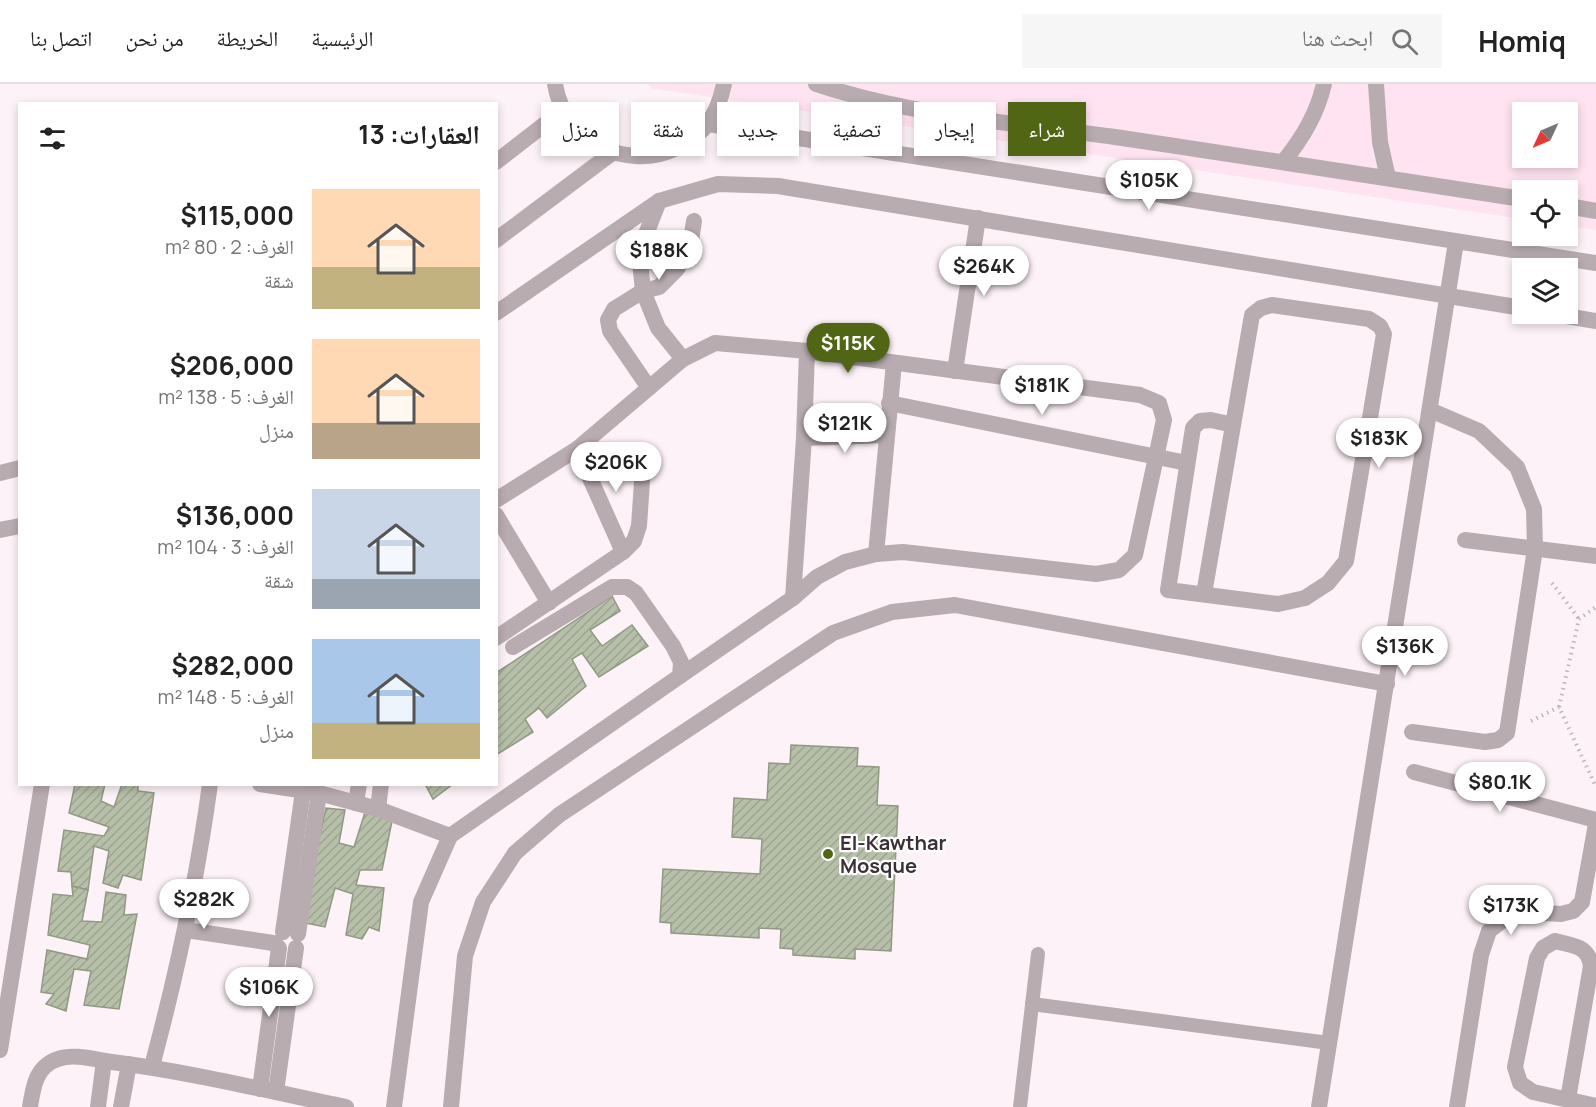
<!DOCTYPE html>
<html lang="ar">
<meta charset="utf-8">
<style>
body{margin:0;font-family:Manrope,"Noto Naskh Arabic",sans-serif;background:#f6f6f6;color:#222;direction:rtl;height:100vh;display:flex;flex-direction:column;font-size:22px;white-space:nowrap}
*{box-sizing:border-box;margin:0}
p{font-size:20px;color:#767676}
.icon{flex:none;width:33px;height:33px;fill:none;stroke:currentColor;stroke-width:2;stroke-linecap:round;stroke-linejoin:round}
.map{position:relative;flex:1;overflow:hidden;direction:ltr}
.panel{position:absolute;left:18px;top:18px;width:480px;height:684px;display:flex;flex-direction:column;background:#fff;border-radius:0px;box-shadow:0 3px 9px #0003;direction:rtl}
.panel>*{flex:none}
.guide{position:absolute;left:516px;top:18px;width:570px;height:54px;direction:rtl;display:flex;gap:12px}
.needle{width:39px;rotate:226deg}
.fabs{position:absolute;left:1512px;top:18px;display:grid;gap:12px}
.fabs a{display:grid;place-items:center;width:66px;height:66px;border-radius:0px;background:#fff;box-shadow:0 3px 9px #0003;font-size:30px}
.price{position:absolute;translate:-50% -51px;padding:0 14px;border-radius:21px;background:#fff;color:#222;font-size:20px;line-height:39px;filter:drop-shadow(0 2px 3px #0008)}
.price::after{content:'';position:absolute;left:50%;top:36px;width:18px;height:14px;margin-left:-9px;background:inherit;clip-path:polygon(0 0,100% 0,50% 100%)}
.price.selected{background:#506614;color:#fff}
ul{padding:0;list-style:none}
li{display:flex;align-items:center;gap:18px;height:150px;padding:0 18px}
li span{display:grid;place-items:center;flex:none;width:168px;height:120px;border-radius:0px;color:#555}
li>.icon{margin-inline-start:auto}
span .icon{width:72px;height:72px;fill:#fffc;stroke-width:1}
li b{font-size:26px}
h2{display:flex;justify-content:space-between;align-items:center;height:72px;padding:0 18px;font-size:26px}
.tag{padding:0 21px;border-radius:0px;background:#fff;box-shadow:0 3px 9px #0003;font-size:21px;line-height:54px}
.tag.selected{background:#506614;color:#fff}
header{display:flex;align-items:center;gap:36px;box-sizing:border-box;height:84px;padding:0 30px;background:#fff;border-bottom:2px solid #e0e0e0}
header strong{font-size:28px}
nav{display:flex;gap:33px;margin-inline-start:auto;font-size:21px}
.search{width:420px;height:54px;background:#f6f6f6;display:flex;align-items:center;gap:15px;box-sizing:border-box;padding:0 21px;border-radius:0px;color:#767676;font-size:22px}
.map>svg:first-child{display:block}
.built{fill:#ffe3f0;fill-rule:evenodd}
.building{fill:url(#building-hatch);stroke:#919983;stroke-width:1.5}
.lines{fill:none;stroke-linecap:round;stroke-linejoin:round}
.path{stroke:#c1b6bb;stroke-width:4;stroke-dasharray:1.5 4.5;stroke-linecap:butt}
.service{stroke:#b8acb1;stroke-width:14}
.minor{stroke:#b8acb1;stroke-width:16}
.poi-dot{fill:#506614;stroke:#fff;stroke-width:2}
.labels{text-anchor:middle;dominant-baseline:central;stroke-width:4.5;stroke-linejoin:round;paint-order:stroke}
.poi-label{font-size:20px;font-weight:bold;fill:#3a3035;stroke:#fff;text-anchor:start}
</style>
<header>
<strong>Homiq</strong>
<div class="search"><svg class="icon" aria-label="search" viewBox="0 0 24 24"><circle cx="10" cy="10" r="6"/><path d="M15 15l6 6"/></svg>ابحث هنا</div>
<nav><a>الرئيسية</a><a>الخريطة</a><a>من نحن</a><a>اتصل بنا</a></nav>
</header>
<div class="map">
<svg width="1596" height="1023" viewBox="0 0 1596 1023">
<defs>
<pattern id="building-hatch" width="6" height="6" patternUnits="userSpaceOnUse" patternTransform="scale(1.5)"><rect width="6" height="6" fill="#b6bfa8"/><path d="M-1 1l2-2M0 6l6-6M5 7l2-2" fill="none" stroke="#9da491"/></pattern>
</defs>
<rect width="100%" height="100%" fill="#fdf2f7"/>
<path class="built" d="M648,0H1596V146L1568,142V106H1522V135L650,4ZM1522,28H1568V74H1522Z"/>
<g class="building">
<path d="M612,512L620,527L590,546L602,562L632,541L648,562L599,593L582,569L572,575L586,602L547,634L539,624L525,635L533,648L496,671V589Z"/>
<path d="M791,661L858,664L857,682L879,683L877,721L898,722L891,867L855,865V875L793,871V865L780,864L781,845L759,844V854L671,849V839L660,838L663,785L760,790L762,755L732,753L734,714L767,716L769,679L790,680Z"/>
<path d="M75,700H105L101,717L114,723L122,700H138V707L154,709L141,796L123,791L118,804L103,799L109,767L94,762L88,806L72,802L71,788L58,787L64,746L104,752L109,743L69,729Z"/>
<path d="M425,700H453L433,715Z"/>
<path d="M367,722L392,737L382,786H360L356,801L384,804L379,847L369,843L362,855L346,851L353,810L335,804L325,843L300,838L326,724L345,726L339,759L354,763Z"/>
<path d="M72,802L88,806L82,837L102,838L106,808L126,811L124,831L137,830L119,925L84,921L91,887L74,885L66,927L46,920L54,910L41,908L47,866L87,875L90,861L48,851L53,810L73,812Z"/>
</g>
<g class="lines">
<g class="path">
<path d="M1552,499L1579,535"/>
<path d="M1559,623L1579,535L1596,523"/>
<path d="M1531,637L1559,623L1596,703"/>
</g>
<g class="service">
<path d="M1032,920L1329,959"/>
<path d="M1020,1023L1038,870"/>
</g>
<g class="minor">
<path d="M555,0C564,57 626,88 677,64C689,58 701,49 709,38C717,26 721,14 724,0"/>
<path d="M816,0C912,32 1015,39 1115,53C1251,73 1387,94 1522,115"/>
<path d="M1376,0L1380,58L1388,94"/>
<path d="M708,40L1596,179"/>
<path d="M1284,77C1303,53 1317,30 1324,0"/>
<path d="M496,78L563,26"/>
<path d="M659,117L639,168L643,207L658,244L683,275"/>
<path d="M1568,122L1596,127"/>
<path d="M496,156L612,69"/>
<path d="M496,229L659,117L718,100L778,102L1522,224"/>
<path d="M1555,230L1596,237"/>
<path d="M955,287L978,134"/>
<path d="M649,304L610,247L608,236L614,225L643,207L659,203L677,185L690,163L694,137"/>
<path d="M889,319L1187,379"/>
<path d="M804,354L886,351"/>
<path d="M577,365L623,468"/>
<path d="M0,389L20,384"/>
<path d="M496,416L577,365L683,275L715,259L807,267L804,354L793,514"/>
<path d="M496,431L549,519"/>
<path d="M0,446L20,442"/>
<path d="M1465,456L1596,472"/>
<path d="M876,470L894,279"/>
<path d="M1204,510L1252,231L1261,224L1272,221L1369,235L1380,242L1384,250L1346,477L1328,499L1305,514L1278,520L1168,506L1193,344L1200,337L1211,336L1233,341"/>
<path d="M496,554L623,468L634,457L639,442L643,383"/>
<path d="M680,592L793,514L817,493L845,478L876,470L903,468L1096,490L1119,486L1135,471L1164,336L1159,319L1140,311L807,267"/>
<path d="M1412,648L1485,658L1498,656L1507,649L1535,465L1534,425L1517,383L1479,347L1430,326"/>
<path d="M1414,688L1596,736"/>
<path d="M260,700L319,709L378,725L450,752"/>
<path d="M356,719L359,700"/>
<path d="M378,725L381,700"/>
<path d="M186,846L273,859L279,864L260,1005"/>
<path d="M283,848L303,707"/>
<path d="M298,850L319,709"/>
<path d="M0,966L42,700"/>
<path d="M152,982C177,889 197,796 210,700"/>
<path d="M276,1008L296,864"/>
<path d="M1568,1015L1591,882C1588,861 1573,862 1555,857L1543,864L1537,874L1515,983L1520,999L1533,1008L1596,1022"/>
<path d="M30,1023C33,1003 36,982 58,975C74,969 96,976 112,978C191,988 268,1007 346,1023"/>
<path d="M98,1023L104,977"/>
<path d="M121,1023L129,980"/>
<path d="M394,1023L421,818L450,752L680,592L681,578L673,562L636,509L627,503H612L513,563"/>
<path d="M451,1023L465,872L483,818L515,769L559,731L833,549L892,528L955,521L1387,600"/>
<path d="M1319,1023L1456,158"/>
<path d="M1457,1023L1481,871L1489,847L1507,833L1546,829L1561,830L1573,827L1582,818L1596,740"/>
</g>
</g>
<circle class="poi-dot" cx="828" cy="770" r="6"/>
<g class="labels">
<g class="poi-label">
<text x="840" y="758">El-Kawthar<tspan x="840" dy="23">Mosque</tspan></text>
</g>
</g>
</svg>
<div class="fabs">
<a><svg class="needle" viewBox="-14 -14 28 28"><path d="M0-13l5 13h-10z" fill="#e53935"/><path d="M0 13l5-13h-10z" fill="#767676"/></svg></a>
<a><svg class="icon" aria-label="locate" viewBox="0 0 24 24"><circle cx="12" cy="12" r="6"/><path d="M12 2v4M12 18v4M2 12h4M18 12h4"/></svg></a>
<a><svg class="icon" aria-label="layers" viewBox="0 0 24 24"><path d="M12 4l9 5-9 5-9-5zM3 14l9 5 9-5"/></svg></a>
</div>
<b class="price" style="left:1149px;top:127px">$105K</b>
<b class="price" style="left:659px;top:197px">$188K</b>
<b class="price" style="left:984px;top:213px">$264K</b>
<b class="price selected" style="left:848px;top:290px">$115K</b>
<b class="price" style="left:1042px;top:332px">$181K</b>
<b class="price" style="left:845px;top:370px">$121K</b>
<b class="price" style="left:1379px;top:385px">$183K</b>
<b class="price" style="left:616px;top:409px">$206K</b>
<b class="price" style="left:1405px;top:593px">$136K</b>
<b class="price" style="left:1500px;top:729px">$80.1K</b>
<b class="price" style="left:204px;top:846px">$282K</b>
<b class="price" style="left:1511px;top:852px">$173K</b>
<b class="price" style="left:269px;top:934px">$106K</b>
<div class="guide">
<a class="tag selected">شراء</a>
<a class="tag">إيجار</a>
<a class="tag">تصفية</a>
<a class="tag">جديد</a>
<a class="tag">شقة</a>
<a class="tag">منزل</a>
</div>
<section class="panel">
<h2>العقارات: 13<svg class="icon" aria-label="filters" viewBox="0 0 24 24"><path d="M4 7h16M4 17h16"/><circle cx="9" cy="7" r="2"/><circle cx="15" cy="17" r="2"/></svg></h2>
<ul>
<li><span style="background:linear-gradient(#ffd9b3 65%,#c2b280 0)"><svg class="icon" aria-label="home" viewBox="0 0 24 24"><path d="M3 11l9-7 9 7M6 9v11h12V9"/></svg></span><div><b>$115,000</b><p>الغرف: 2 · 80 m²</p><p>شقة</p></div></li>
<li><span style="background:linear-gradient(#ffd9b3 70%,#b9a48a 0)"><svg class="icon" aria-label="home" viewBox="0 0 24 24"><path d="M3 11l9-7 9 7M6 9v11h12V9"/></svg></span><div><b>$206,000</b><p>الغرف: 5 · 138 m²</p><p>منزل</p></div></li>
<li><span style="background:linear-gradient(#c9d6e8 75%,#9aa5b1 0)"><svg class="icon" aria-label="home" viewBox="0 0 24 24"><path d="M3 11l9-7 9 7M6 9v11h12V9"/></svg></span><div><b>$136,000</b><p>الغرف: 3 · 104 m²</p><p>شقة</p></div></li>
<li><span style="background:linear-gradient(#a9c7e8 70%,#c2b280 0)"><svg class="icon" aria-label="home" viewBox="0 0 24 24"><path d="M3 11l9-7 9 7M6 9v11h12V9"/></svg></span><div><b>$282,000</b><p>الغرف: 5 · 148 m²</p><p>منزل</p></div></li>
</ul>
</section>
</div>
